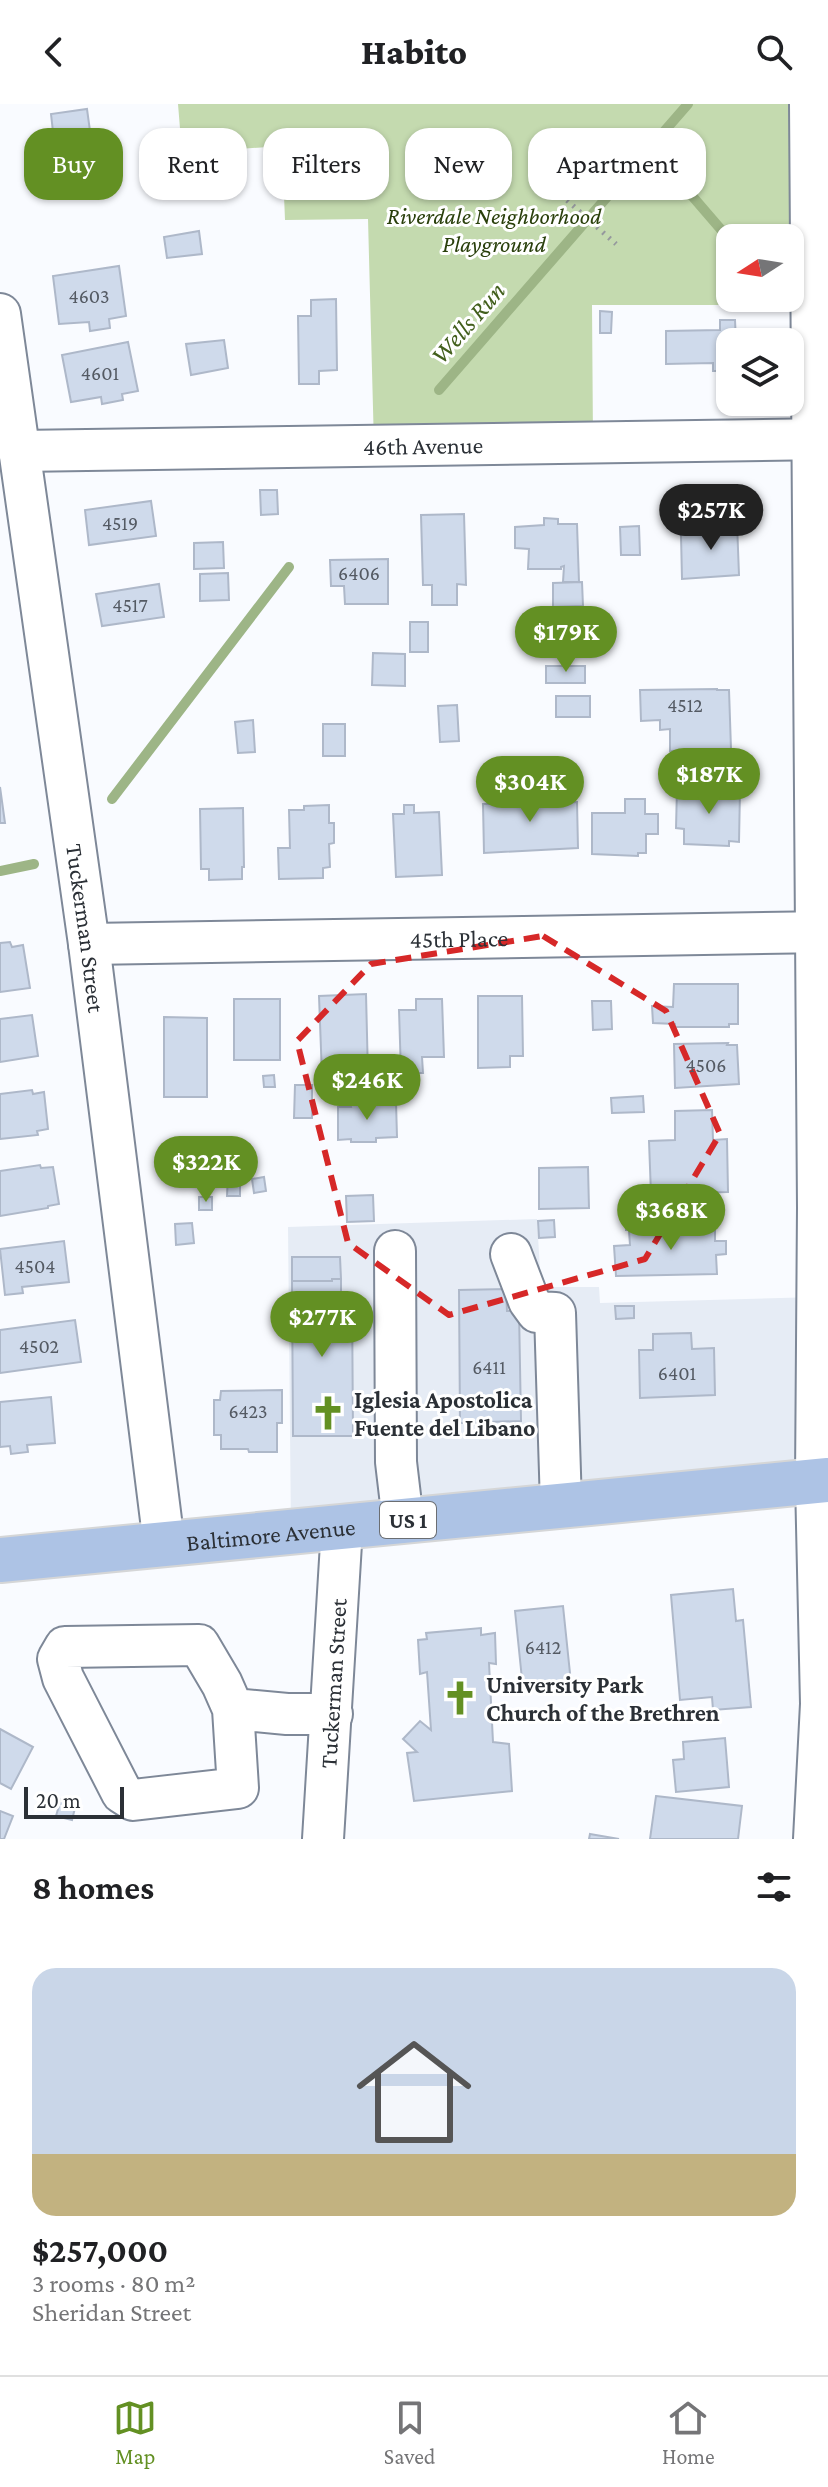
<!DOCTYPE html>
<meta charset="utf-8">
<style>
body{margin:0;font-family:"Crimson Pro",serif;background:#f2f2f2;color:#202124;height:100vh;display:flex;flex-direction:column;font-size:30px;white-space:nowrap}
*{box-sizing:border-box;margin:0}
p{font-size:26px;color:#757577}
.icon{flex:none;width:44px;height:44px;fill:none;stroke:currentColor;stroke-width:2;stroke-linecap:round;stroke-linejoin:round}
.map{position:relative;height:1735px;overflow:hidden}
.panel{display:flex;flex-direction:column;background:#fff;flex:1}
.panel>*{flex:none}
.top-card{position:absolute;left:24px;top:24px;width:780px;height:72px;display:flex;gap:16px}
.needle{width:52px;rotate:258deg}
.fabs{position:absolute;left:716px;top:120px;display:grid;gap:16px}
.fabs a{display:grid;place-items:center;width:88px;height:88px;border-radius:16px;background:#fff;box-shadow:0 2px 6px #0004;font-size:40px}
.scale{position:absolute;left:24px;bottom:20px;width:100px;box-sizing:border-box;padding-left:8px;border:4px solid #2b3036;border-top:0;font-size:22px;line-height:28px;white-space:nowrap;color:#2b3036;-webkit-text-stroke:6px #fff;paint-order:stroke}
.price{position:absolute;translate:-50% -68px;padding:0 18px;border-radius:28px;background:#639023;color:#fff;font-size:26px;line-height:52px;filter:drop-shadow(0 2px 4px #0008)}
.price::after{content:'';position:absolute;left:50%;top:48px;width:24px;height:18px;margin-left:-12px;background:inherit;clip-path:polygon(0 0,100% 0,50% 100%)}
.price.selected{background:#222;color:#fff}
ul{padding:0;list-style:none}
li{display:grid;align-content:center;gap:16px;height:424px;padding:0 32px}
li+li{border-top:2px solid #e0e0e0}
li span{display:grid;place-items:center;height:248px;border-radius:24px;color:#555}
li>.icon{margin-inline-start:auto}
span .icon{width:144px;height:144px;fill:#fffc;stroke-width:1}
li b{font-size:34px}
h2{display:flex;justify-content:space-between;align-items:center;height:96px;padding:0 32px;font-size:34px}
.tag{padding:0 28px;border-radius:24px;background:#fff;box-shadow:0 2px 6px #0004;font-size:28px;line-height:72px}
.tag.selected{background:#639023;color:#fff}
header{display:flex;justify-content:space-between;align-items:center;height:104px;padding:0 32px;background:#fff;font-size:36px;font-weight:800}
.tabs{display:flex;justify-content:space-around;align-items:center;height:112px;border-top:2px solid #e0e0e0;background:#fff;font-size:22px;color:#757577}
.tabs a{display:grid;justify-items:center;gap:4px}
.tabs .selected{color:#639023}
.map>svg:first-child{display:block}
.built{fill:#e6ecf5}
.green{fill:#c4daaf;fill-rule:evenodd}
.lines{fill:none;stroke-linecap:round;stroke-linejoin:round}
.stream{stroke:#9db586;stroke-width:10}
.building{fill:#cfdaeb;stroke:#aeb8c9;stroke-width:2}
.minor-casing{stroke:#7e8898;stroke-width:44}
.major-casing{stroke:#d5d6d7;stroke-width:48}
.path{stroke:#95989d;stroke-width:5;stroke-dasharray:2 6;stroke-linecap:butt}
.minor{stroke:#fff;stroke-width:40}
.major{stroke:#adc3e5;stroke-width:44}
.marked{fill:none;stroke:#d62828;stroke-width:6;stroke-dasharray:16 10;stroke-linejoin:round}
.labels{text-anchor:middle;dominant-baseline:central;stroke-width:6;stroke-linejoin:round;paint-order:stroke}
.number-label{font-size:20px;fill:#545a63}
.shield{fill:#fff;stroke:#6b6e72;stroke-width:2}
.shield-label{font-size:22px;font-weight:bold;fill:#2b3036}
.park-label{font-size:24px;font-style:italic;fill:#293f0b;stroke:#fff}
.street-label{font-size:24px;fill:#2b3036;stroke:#fff}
.poi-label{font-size:24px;font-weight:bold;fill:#2b3036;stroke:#fff;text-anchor:start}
.water-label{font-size:26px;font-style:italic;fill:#425f1c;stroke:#fff}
</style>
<header><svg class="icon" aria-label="back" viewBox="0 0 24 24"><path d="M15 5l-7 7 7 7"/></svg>Habito<svg class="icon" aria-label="search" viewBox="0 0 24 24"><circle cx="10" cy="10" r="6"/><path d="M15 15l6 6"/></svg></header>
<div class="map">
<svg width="828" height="1735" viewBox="0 0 828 1735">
<rect width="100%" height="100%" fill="#f9fbff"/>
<path class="built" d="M537,1115L541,1183H599L600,1199L817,1193L828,1376L291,1428L288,1123Z"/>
<path class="green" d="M178,0H810L812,201H592L593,337L374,342L368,115L285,116L282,42L182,49ZM730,134H790V194H730Z"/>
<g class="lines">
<g class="stream">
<path d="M650,43L730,136"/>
<path d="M439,286L688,0"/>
<path d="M112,695L289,463"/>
<path d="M0,767L34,760"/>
</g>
</g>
<g class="building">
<path d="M87,5L93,49L56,54L51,10Z"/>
<path d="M199,127L202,150L167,154L164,133Z"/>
<path d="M119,162L126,212L109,215L110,224L90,227L89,218L59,220L53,172Z"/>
<path d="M336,195L337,266L319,267V280H299L298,212H311V196Z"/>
<path d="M600,207L612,208L611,229H600Z"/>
<path d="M720,216H735L736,238H730V267H713V259L666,260V227L720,226Z"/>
<path d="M224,236L228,264L191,271L186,240Z"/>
<path d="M128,238L138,287L122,290L123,296L102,300L101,293L71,298L62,251Z"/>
<path d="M260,386H277L278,410L261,411Z"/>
<path d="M151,397L156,432L89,441L85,406Z"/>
<path d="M464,410L466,481L457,480V501H432V481H423L421,411Z"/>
<path d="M544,414L558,415V420H577L579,478H563L564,462L561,463V465H528L529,445L515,444V423L544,421Z"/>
<path d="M737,419L739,471L682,475L681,431L704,430L703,420Z"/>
<path d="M639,422L640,451H621L620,423Z"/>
<path d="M223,438L224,464L194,465V439Z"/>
<path d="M388,455V500H345L344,482H331L330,456Z"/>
<path d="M228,469L229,496L200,497V470Z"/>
<path d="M582,478L583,502L553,503V479Z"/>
<path d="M159,480L164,513L102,522L96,490Z"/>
<rect x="410" y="518" width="18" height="30"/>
<path d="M567,521H584L585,549H567Z"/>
<path d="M373,549L405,550V582L372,581Z"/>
<rect x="546" y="562" width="39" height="17"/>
<path d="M717,585V586H729L731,645L670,647V625L660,626V616L641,617L640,586Z"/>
<rect x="556" y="592" width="34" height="21"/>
<path d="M457,601L459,637L440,638L438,602Z"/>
<path d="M253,616L255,648L238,649L235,618Z"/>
<rect x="323" y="620" width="22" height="32"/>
<path d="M0,683L5,719H0Z"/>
<path d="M541,683L542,699L577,698L578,744L484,749L483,700L517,699L516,684Z"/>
<path d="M677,684L740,686L739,738L729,737V742L684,740V725L676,724Z"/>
<path d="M625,695H645V710H658V730H646V749H638V752L592,750V709H625Z"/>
<path d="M329,701V719H334V739L329,740L330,763L323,764V774L279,775L278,744H290L289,706H304V702Z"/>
<path d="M404,701H414V709L439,708L442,771L396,773L393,710H404Z"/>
<path d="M243,704L244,763H242V775L209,776V765H201L200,705Z"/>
<path d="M10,838L12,843L23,841L30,884L0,888V839Z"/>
<path d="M674,880H738V920H729V923H675V920L653,919L652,902L673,903Z"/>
<path d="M366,890L368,971L322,972L319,892Z"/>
<path d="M478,892H522L523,952H510V963L478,964Z"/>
<rect x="234" y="895" width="46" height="61"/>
<path d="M416,895H442L444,953H422L423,969H401L399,906H416Z"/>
<path d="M592,897H611L612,925L593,926Z"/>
<path d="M32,911L38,952L0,958V915Z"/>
<path d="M164,913L207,914V993H164Z"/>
<path d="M728,939L727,941H737L739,980L675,984L674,940Z"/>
<path d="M274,971L275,983H264L263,972Z"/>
<path d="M295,981H312V1014H294Z"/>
<path d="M32,986L33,990L44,988L48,1025L37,1027L38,1031L0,1035V990Z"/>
<path d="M643,992L644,1008L612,1009L611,994Z"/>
<path d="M396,998L397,1033L376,1034V1038H351V1035L338,1036V1003H351L350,999Z"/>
<path d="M712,1006L713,1036L727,1035L728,1088L651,1090L649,1037L675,1036V1007Z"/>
<path d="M40,1061L41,1064L53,1063L59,1100L48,1102V1104L0,1112V1067Z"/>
<path d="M588,1063L589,1104L539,1105V1064Z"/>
<path d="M228,1070H240V1092H227Z"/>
<path d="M264,1073L266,1087L254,1089L252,1075Z"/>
<path d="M373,1091L374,1117L347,1118L346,1092Z"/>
<rect x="199" y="1093" width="13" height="13"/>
<path d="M650,1110V1125L626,1126V1111Z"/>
<path d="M554,1116L555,1133L539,1134L538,1117Z"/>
<path d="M192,1119L194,1139L176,1141L175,1120Z"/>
<path d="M715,1119V1137H726V1150L716,1151L717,1170L616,1172L614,1142L630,1141L629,1127L677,1126V1120Z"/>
<path d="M64,1137L69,1178L22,1183L23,1189L5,1191L0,1145Z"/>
<path d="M292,1153H340L341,1175H332V1177H292Z"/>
<path d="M332,1175H341V1190H352L353,1332H293L292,1177H332Z"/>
<path d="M506,1185L507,1207H519L521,1317L460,1319L459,1186Z"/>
<path d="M615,1202H634V1214L616,1215Z"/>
<path d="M75,1216L81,1258L0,1269V1226Z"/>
<path d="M691,1229L692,1245L714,1244L715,1291L640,1294L639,1246H653V1230Z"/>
<path d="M282,1286V1319H277V1348H249L248,1345H221V1331H214V1296H220L221,1287Z"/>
<path d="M51,1293L55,1339L27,1341L28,1348L11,1350L10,1342L0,1343V1298Z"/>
<path d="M733,1485L736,1517L743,1516L751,1603L713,1606L712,1593L680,1596L671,1491Z"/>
<path d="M563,1502L571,1579L523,1585L515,1507Z"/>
<path d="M481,1524V1531L495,1529L496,1560L489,1559L493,1638L509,1640L512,1687L414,1697L407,1649L417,1648L403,1635L420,1617L431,1626L427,1568L420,1570L418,1536L427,1535L426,1529Z"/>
<path d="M0,1625L33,1643L11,1685L0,1679Z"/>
<path d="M725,1634L729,1683L676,1688L673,1656L684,1655L683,1638Z"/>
<path d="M656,1692L742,1702L738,1735H650Z"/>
<path d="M61,1695L76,1700L72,1716L56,1712Z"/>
<path d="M0,1707L13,1712L4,1735H0Z"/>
<path d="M590,1730L619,1735H589Z"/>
</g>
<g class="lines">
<g class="minor-casing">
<g id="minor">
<path d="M810,0L818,1103L816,1377L821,1600L814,1735"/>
<path id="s1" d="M0,210L89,840L164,1440"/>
<path id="s2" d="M19,347L828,335"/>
<path id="s3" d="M89,840L828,828"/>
<path d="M395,1147L396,1358L403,1417"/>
<path d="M511,1150L529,1197L537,1208L555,1209L561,1401"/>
<path d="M233,1605L238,1684L133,1696L122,1689L63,1574L58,1555L65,1543L199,1541L222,1580L233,1605L287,1610H332"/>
<path id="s4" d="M323,1735L342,1423"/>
</g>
</g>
<g class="major-casing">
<g id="major">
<path id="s5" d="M0,1456L828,1376"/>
</g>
</g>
<path class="path" d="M561,91L616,140"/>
<use href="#minor" class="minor"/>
<use href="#major" class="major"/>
</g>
<path class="marked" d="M543,832L666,907L720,1030L645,1155L449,1211L348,1139L297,937L371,860Z"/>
<defs>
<g id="church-bare" transform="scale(2.76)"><path d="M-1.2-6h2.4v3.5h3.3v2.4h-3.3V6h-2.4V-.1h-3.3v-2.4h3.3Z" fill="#639023" stroke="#fff" stroke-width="2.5" paint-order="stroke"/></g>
</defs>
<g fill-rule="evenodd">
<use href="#church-bare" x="328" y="1309"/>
<use href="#church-bare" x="460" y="1594"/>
</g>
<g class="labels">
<g class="number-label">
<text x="89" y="192">4603</text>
<text x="100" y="269">4601</text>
<text x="120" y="419">4519</text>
<text x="359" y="469">6406</text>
<text x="130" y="501">4517</text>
<text x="685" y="601">4512</text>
<text x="706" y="961">4506</text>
<text x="35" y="1162">4504</text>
<text x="39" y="1242">4502</text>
<text x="489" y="1263">6411</text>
<text x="677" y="1269">6401</text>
<text x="248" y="1307">6423</text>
<text x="543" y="1543">6412</text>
</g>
<rect class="shield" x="380" y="1398" width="56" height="36" rx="6"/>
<g class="shield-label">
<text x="408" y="1416">US 1</text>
</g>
<g class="park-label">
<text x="494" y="111">Riverdale Neighborhood<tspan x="494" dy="28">Playground</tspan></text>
</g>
<g class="street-label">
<text stroke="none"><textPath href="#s2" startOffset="404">46th Avenue</textPath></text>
<text stroke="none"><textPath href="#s1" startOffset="620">Tuckerman Street</textPath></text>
<text stroke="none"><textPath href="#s3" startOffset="370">45th Place</textPath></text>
<text stroke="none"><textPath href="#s5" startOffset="272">Baltimore Avenue</textPath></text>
<text stroke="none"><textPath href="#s4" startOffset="156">Tuckerman Street</textPath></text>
</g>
<g class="poi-label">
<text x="354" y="1295">Iglesia Apostolica<tspan x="354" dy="28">Fuente del Libano</tspan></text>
<text x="486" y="1580">University Park<tspan x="486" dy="28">Church of the Brethren</tspan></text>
</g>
<g class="water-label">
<text transform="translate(468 219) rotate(-49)">Wells Run</text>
</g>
</g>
</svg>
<div class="fabs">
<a><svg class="needle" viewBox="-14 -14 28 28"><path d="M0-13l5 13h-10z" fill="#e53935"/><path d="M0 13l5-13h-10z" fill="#757577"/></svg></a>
<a><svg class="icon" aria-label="layers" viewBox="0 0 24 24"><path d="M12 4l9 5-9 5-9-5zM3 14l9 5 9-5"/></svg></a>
</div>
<div class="scale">20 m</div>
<b class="price selected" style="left:711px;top:448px">$257K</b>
<b class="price" style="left:566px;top:570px">$179K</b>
<b class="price" style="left:709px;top:712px">$187K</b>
<b class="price" style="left:530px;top:720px">$304K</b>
<b class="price" style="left:367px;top:1018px">$246K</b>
<b class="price" style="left:206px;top:1100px">$322K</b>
<b class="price" style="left:671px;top:1148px">$368K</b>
<b class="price" style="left:322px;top:1255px">$277K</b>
<div class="top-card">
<a class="tag selected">Buy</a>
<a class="tag">Rent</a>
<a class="tag">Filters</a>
<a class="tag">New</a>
<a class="tag">Apartment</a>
</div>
</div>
<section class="panel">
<h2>8 homes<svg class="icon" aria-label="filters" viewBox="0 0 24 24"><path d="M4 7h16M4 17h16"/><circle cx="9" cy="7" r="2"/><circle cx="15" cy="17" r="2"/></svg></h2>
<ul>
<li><span style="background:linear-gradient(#c9d6e8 75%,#c2b280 0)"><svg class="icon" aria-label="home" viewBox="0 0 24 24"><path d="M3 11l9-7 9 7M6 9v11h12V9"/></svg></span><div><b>$257,000</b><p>3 rooms · 80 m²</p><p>Sheridan Street</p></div></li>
</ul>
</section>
<nav class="tabs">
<a class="selected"><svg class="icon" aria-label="map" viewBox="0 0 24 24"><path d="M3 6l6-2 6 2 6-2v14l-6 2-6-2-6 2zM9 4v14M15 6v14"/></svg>Map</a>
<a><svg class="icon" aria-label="saved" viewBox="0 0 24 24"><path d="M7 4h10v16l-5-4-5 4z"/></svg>Saved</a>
<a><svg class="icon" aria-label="home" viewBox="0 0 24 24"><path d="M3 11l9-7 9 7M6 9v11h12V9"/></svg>Home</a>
</nav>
